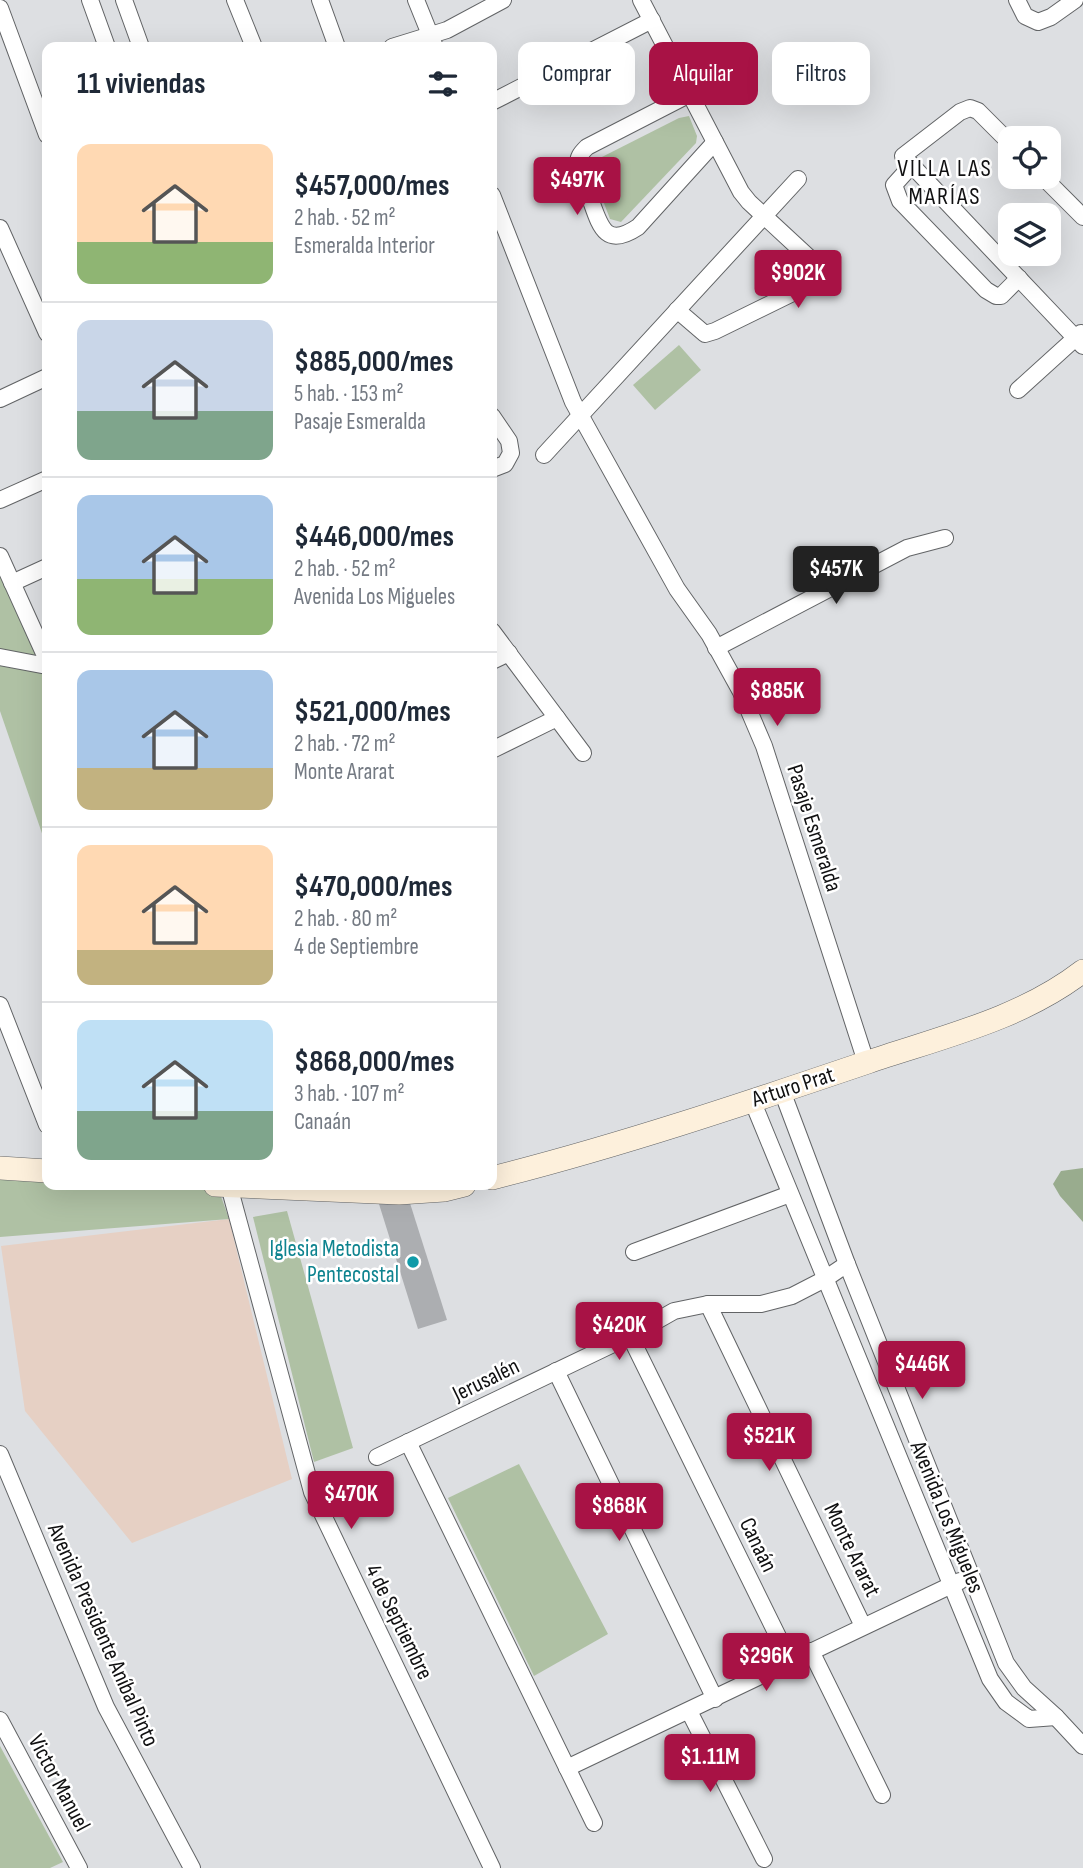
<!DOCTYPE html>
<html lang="es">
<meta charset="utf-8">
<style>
body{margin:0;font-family:"Sofia Sans Condensed",sans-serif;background:#f2f2f3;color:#1f2937;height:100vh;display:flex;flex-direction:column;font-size:26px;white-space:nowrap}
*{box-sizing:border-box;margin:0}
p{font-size:23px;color:#747a83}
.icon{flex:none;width:38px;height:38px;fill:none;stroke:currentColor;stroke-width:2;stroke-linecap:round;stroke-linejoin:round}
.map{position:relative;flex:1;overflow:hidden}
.drawer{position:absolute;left:42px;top:42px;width:455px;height:1148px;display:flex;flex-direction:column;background:#fff;border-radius:14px;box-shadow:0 7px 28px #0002}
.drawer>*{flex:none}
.top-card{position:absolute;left:518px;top:42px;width:458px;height:63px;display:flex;gap:14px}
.fabs{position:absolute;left:998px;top:126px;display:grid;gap:14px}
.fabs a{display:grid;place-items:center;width:63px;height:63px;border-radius:14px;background:#fff;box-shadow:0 7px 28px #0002;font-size:35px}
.price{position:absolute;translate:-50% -60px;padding:0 16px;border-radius:7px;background:#a81245;color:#fff;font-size:23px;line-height:46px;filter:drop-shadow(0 2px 4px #0008)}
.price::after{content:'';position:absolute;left:50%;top:42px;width:21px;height:16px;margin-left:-10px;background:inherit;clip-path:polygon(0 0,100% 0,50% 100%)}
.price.selected{background:#222;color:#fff}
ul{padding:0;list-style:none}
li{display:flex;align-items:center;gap:21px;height:175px;padding:0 35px}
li+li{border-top:2px solid #e0e1e3}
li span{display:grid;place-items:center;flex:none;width:196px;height:140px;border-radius:14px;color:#555}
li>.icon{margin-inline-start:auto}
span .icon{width:84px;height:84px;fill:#fffc;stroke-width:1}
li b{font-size:30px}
h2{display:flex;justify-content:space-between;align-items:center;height:84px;padding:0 35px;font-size:30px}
.tag{padding:0 24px;border-radius:14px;background:#fff;box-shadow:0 7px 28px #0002;font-size:24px;line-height:63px}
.tag.selected{background:#a81245;color:#fff}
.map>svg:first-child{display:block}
.industrial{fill:#e6d0c4}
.green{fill:#afc1a4}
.forest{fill:#99ac8e}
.building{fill:#acaeb1}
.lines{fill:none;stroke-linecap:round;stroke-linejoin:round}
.minor-casing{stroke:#626466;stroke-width:18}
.secondary-casing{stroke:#626466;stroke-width:24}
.minor{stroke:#fff;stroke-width:16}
.secondary{stroke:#fdf0dc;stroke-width:23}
.culture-dot{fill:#0f9aa8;stroke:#fff;stroke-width:2.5}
.labels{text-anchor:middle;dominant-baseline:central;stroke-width:5;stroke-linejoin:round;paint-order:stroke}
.street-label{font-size:23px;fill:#101011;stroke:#fff}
.culture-label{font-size:23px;fill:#0d838f;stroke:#fff;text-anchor:end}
.neighbourhood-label{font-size:24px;letter-spacing:2px;fill:#101011;stroke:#fff}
</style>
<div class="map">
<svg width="1083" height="1868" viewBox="0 0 1083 1868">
<rect width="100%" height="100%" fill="#dddfe2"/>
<path class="industrial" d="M229,1219L292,1479L132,1543L25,1411L1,1246Z"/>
<g class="green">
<path d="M689,116L697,136L696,143L621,222L610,219L591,169L594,161L679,118Z"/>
<path d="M679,345L701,370L655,410L633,385Z"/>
<path d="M0,572L47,666V848L0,711Z"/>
<path d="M0,1166L47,1169V1185H217L229,1219L0,1237Z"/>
<path d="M287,1211L353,1448L314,1462L253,1217Z"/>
<path d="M519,1464L608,1634L534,1676L448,1498Z"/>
<path d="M0,1746L63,1862L50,1868H0Z"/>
</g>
<path class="forest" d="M1083,1168V1222L1060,1196L1053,1184L1061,1171Z"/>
<path class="building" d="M409,1200L447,1320L418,1329L379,1204Z"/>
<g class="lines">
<g class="minor-casing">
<g id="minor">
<path d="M90,0L107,47"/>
<path d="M124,0L141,47"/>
<path d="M235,0L254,47"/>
<path d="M320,0L337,47"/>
<path d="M416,0L435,47"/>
<path d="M641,0L741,192L749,202L817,265L820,274L809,285L715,331L705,334L677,310"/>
<path d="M1017,0L1025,16L1038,22L1051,17L1075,0"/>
<path d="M0,8L47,135"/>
<path d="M392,47L447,30L503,0"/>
<path d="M690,94L587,147C581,153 577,157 578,167C579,177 586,189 590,198C600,226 605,249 638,227L715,142"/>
<path d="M492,102L652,20"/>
<path d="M1010,143L978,111L970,108L960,112L903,156L1083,346"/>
<path d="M912,165L894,185L900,201L986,290L996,296H1001L1019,278"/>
<path d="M1043,177L1083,217"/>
<path d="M492,195L573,402L677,589L709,634L741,692L764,746L866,1062"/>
<path d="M0,228L47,333"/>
<path d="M1018,390L1081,333"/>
<path d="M0,399L47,377"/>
<path d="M492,416L509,441L511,453L505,464L492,469"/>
<path d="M544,455L798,179"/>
<path d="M0,500L47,479"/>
<path d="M0,556L47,660"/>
<path d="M12,583L47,567"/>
<path d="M492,631L583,753"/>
<path d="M716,648L907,548L945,538"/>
<path d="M0,657L47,666"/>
<path d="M492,661L509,653"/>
<path d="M492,750L557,718"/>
<path d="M0,1005L47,1125"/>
<path d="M782,1091L847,1264L1006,1663L1024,1688L1056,1717L1083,1746"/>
<path d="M752,1100L990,1679L1006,1702L1029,1719L1056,1717"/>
<path d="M229,1186L312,1492L492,1868"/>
<path d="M634,1252L790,1194"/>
<path d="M708,1304L863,1626"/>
<path d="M630,1336L790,1661"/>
<path d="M556,1371L715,1699"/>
<path d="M408,1442L594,1823"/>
<path d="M0,1454L106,1707L192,1868"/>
<path d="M377,1457L630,1336L674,1311L708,1304H761L792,1296L825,1279L847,1264"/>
<path d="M811,1651L882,1795"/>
<path d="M689,1711L764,1859"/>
<path d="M0,1720L79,1868"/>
<path d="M567,1768L960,1581"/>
</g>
</g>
<g class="secondary-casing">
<g id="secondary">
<path d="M0,1168L47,1171"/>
<path d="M492,1178C619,1146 744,1104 868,1062C942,1037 1021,1019 1083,971"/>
<path d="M215,1185L399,1193L444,1190L464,1185"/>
</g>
</g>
<use href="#minor" class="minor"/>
<use href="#secondary" class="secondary"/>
</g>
<circle class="culture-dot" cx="413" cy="1262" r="7"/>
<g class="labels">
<g class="street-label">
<text transform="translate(814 828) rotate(72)">Pasaje Esmeralda</text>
<text transform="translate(793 1087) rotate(-18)">Arturo Prat</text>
<text transform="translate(486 1380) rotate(-26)">Jerusalén</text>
<text transform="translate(947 1517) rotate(68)">Avenida Los Migueles</text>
<text transform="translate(758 1545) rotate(64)">Canaán</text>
<text transform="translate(852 1550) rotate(64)">Monte Ararat</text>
<text transform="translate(399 1622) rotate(64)">4 de Septiembre</text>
<text transform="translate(103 1635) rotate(66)">Avenida Presidente Aníbal Pinto</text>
<text transform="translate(59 1783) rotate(62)">Victor Manuel</text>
</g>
<g class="culture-label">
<text x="399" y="1249">Iglesia Metodista<tspan x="399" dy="26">Pentecostal</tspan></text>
</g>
<g class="neighbourhood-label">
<text x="945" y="168">VILLA LAS<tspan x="945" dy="28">MARÍAS</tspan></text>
</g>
</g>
</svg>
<div class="fabs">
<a><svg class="icon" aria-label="locate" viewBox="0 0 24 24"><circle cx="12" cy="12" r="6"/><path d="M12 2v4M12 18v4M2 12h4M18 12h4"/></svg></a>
<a><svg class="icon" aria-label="layers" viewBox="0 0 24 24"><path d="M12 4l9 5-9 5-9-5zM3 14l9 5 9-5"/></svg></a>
</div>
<b class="price" style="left:577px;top:217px">$497K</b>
<b class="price" style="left:798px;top:310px">$902K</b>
<b class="price selected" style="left:836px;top:606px">$457K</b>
<b class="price" style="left:777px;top:728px">$885K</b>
<b class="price" style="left:619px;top:1362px">$420K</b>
<b class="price" style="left:922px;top:1401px">$446K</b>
<b class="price" style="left:769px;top:1473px">$521K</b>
<b class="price" style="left:351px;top:1531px">$470K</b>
<b class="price" style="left:619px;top:1543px">$868K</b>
<b class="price" style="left:766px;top:1693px">$296K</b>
<b class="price" style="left:710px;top:1794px">$1.11M</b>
<div class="top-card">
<a class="tag">Comprar</a>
<a class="tag selected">Alquilar</a>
<a class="tag">Filtros</a>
</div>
<section class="drawer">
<h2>11 viviendas<svg class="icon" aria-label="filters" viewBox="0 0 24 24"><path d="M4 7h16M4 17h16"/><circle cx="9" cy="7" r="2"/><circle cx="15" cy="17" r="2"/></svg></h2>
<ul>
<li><span style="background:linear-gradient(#ffd9b3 70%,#8fb573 0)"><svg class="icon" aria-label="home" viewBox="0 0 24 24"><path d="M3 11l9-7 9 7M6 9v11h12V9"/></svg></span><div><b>$457,000/mes</b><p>2 hab. · 52 m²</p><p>Esmeralda Interior</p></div></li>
<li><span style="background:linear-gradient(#c9d6e8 65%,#7fa58c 0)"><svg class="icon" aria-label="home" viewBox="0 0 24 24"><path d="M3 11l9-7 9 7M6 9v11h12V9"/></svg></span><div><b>$885,000/mes</b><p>5 hab. · 153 m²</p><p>Pasaje Esmeralda</p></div></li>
<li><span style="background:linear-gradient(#a9c7e8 60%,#8fb573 0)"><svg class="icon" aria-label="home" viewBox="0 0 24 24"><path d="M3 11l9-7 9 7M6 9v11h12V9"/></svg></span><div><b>$446,000/mes</b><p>2 hab. · 52 m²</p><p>Avenida Los Migueles</p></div></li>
<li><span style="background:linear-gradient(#a9c7e8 70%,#c2b280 0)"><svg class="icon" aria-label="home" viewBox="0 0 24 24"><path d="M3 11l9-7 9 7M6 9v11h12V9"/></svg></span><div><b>$521,000/mes</b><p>2 hab. · 72 m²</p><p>Monte Ararat</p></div></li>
<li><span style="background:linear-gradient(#ffd9b3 75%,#c2b280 0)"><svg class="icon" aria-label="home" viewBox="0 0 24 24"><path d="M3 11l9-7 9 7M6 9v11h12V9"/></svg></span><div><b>$470,000/mes</b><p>2 hab. · 80 m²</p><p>4 de Septiembre</p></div></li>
<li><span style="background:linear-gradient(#bfe0f5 65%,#7fa58c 0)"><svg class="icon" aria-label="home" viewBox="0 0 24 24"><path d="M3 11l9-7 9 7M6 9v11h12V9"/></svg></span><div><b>$868,000/mes</b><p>3 hab. · 107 m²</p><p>Canaán</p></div></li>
</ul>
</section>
</div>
